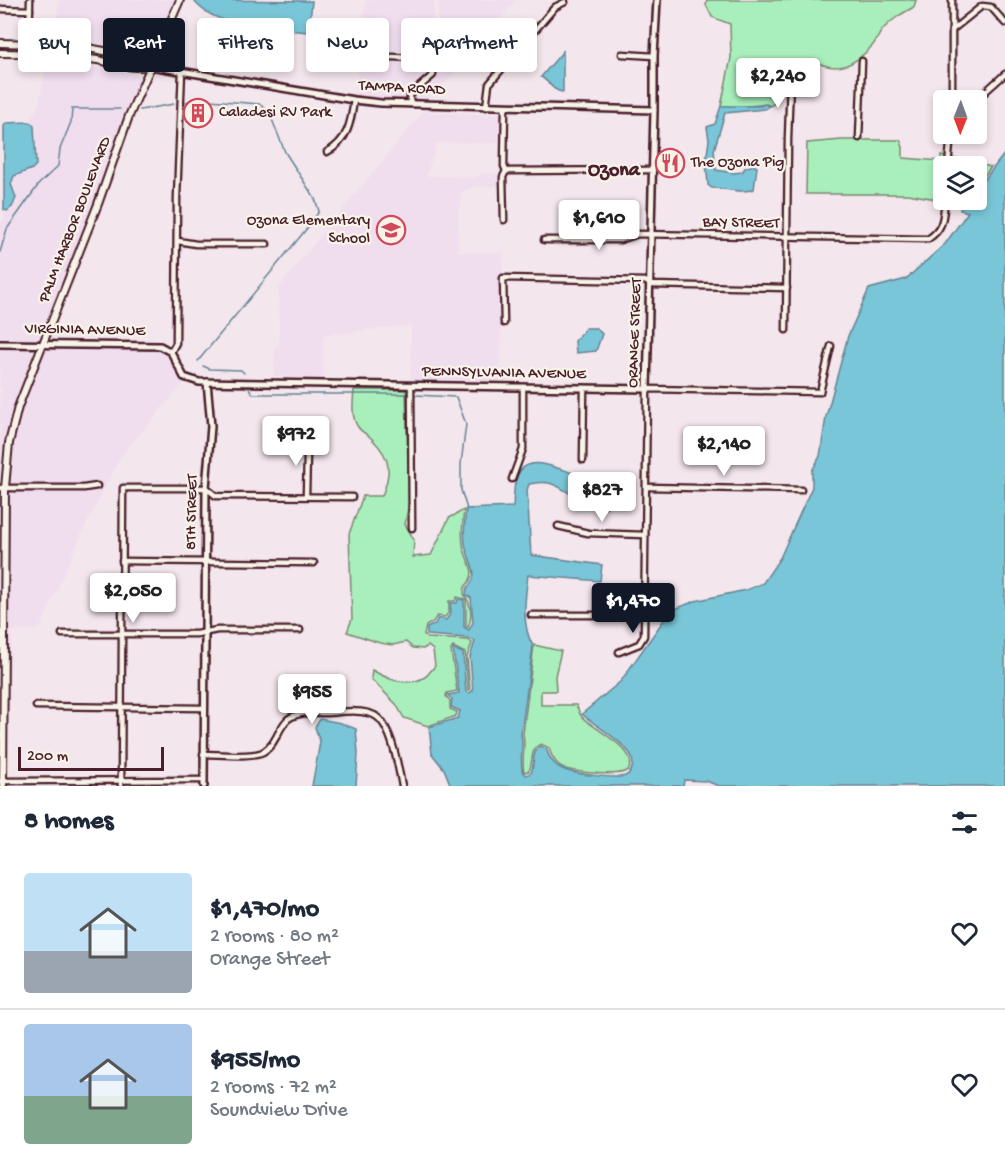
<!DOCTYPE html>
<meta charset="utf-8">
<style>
body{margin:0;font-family:"Gochi Hand",sans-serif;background:#f6f6f7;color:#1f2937;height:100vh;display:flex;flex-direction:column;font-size:22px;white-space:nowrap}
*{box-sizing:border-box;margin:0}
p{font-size:20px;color:#747a83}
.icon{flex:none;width:33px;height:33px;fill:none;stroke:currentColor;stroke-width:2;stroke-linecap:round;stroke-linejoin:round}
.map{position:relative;height:786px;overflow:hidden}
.details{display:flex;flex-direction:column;background:#fff;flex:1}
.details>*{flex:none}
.guide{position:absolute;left:18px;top:18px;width:600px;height:54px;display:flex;gap:12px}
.needle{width:39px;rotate:181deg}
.tools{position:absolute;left:933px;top:90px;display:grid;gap:12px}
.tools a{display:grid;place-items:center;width:54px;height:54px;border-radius:6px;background:#fff;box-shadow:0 3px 9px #0003;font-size:30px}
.scale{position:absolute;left:18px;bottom:15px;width:146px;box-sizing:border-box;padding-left:6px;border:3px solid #4a1f2b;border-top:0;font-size:16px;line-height:21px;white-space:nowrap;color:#4a1f2b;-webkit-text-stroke:4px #f7f3e8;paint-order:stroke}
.price{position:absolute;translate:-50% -51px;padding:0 14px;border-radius:6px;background:#fff;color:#222;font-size:20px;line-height:39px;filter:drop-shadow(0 2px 3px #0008)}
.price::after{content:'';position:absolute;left:50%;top:36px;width:18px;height:14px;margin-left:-9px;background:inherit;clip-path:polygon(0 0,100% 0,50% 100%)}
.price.active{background:#111827;color:#fff}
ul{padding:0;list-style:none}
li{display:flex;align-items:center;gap:18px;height:150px;padding:0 24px}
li+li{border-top:2px solid #e0e1e3}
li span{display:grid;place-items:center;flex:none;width:168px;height:120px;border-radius:6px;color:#555}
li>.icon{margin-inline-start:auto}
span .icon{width:72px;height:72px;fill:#fffc;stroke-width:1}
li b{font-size:26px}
h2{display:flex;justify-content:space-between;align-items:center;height:72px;padding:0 24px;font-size:26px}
.pill{padding:0 21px;border-radius:6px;background:#fff;box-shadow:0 3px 9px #0003;font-size:21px;line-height:54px}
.pill.active{background:#111827;color:#fff}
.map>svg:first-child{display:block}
.built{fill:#f0ddee}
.green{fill:#a9efbb;stroke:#7a8773;stroke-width:1.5}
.water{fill:#79c6d8;stroke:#668393;stroke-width:1.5}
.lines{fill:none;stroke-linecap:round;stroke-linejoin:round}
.stream{stroke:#668393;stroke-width:1.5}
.minor-casing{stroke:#4a1f2b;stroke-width:9}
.tertiary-casing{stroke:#4a1f2b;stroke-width:10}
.secondary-casing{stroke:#4a1f2b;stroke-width:10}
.minor{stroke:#f7f3e8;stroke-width:4.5}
.tertiary{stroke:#f7f3e8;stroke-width:5}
.secondary{stroke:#f7f3e8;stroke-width:6}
.labels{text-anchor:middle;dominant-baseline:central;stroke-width:4.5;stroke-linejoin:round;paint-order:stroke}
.street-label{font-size:16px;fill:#4a1f2b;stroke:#f7f3e8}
.poi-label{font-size:16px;fill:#4a1f2b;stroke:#f7f3e8;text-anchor:start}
.quarter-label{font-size:20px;font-weight:bold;fill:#4a1f2b;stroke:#f7f3e8}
</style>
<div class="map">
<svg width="1005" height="786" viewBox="0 0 1005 786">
<rect width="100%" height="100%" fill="#f3e6ec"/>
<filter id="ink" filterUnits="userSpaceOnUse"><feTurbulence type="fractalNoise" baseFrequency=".0167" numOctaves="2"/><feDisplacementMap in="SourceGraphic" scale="12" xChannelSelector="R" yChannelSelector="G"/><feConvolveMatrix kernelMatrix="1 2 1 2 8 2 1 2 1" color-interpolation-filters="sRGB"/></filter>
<g filter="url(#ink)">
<g class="built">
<path d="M60,0H175L154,50L127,49L82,40L53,37Z"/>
<path d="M366,0H434L432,56L394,54L395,34L392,57L389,52L390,60L432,62L431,74L409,93L407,101L355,97Z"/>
<path d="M439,0H516L450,78L424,102L412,101L413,97L434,78L437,72Z"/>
<path d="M47,64L81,65L132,74L142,78L41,340L0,341V225L7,211L12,207L13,194L11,184L34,126L30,122L39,103Z"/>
<path d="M423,112L502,115V143L437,142L426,176L476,178L481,174H500V186H473L461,193V207L458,208V252L503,253L500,382L411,381V325L323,335V378L274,376L275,346L279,345V287Z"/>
<path d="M39,346L9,430L5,452L3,485H0V394L4,390L0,389V347Z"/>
<path d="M44,346L159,349L175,365L179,375L185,381L120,457L81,535L40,628L12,631L5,778L8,491H84L100,487L99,482L83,485H8L11,444L21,408Z"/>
</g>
<g class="green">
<path d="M707,0H916L914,7C903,13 892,19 883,29C879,34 877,40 873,45C854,66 838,74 811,60L773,72L774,87L778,101L770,106L767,104L738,107L721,106L731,58L730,24L712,17L706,5Z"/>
<path d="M842,140H900L903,147V158L941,161V156L946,157V166H944L942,200L908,194H806L807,143Z"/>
<path d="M951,158L991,167L985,175L983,172H977L976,166H951Z"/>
<path d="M354,390H406L409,502L405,524L414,540L413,557L431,555L449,518L464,510C463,522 461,532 463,544C464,561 481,570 465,587L464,594C471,603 473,616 468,627L466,626V599L457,597L455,601H449V612L445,617L437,616L433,622L426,626L424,635L427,638L468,640L472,643L467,657L470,690H468L465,653L453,647L451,650L457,691L447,693L446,696L450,701V709L457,712L456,716L428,726L404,718L396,704L371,679L372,670C387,679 408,688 425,677C428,675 432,669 435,666L433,650L428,646L423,649L413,648L406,642L393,645L380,643L347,632L352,619L349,534L363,496H382C391,473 392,459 373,440C369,435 361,432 358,427C351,418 353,401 354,390Z"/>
<path d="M534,645L561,651L555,676L556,691H541V705H576C579,710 579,714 582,717C592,728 640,750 629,769C624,778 576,772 566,769C557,766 551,757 549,748L541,744C529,749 534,761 529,771L524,772C521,759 526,746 523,734Z"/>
</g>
<g class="water">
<path d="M196,0L312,1L309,32C275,29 217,29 195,2Z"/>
<path d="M563,51V92C553,92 549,81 541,77Z"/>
<path d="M764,104L770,106L765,109L725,113L714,150L716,170L734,173L742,172L745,168L753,165L757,167L754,189C742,194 725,188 712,188L708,185L706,161L709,140L707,127L715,124L721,106H761Z"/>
<path d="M30,122L34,126L36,165L32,169L14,176L11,184L16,198L12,207L7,211L4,210V126L6,123Z"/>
<path d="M1005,153V786H719L706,781L684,780L683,786H451L444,769L432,754L429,727L458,718L460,711L451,707L452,700L448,695L459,693L453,649L463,653L466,692L469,693L473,691L470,657L475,641L467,638L427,635V628L435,624L438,618L446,620L451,613L450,603H457L458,599L464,600V627L469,630L473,622L471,598L466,595L467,588C483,573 466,559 465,543C463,532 465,521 466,509L513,507C514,496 513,480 520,471C532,455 558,469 573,473C579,474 586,474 591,478C598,483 607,493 611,502L607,507C586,511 569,488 549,483C543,482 535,483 529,484L527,490L531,555L602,565L600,581L528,575C525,598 521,625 533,646L521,734C524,747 519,760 523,773L526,775L531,773C535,764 531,751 541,746L547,750C549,759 556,767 565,770C574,774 616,779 625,776C635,772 634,759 629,752C616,736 597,727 582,714L621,681L670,611L695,601L746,590L763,583L780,558L812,487V471L820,456L826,417L848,336L869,289L906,279L945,244L968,212L960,210L962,200H976L977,174L983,175L984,180Z"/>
<path d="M586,328H596L602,334L596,351L576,353L575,341Z"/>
<path d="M320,719L341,723L356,729L358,753L356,786H312L320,742L315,727Z"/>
</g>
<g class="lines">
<g class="stream">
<path d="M186,102L197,99L260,104L269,112L285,152L315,199L319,211L313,221L198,361"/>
<path d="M140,110L174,104"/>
<path d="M0,252L7,229L39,184L58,166L60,149L71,122L72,109H120"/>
<path d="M203,366L210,369L241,370L244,373"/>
<path d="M248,387L253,394H407"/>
<path d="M415,395L456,397L466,424L461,464V490L467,509"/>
</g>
<g class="minor-casing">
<g id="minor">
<path d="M0,9L30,10"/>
<path d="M952,30L982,6L991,7L1005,23"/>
<path d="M29,53L30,0"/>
<path d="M622,54L654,56"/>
<path d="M392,57L435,59"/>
<path d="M952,100V0"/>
<path d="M976,100L1005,74"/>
<path d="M410,104V95L433,75L435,44"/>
<path d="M486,107L489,84L555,7L565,2"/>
<path d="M505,107L504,166L506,171"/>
<path d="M859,138L862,61"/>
<path d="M327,152C348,141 351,122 354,100"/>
<path d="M948,166L951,134"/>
<path d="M506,171L653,170"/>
<path d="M504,220L503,177L506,171"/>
<path d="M544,240H620L638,234L928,239C944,229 943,217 945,200"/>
<path d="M178,241L196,244H267"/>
<path d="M504,323L503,278L645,281L651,285L787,288"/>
<path d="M786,330L788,138L790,80"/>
<path d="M171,352L176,343L177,197L182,70"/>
<path d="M411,386L412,528"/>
<path d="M583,460L584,388"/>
<path d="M512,479L523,449V387"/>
<path d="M647,487L801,490"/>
<path d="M0,488H84L97,486"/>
<path d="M306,496L307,454L310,442"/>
<path d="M558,526L588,533L645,535"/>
<path d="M122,561L314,563"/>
<path d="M531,615H645"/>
<path d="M62,634H197L217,630H300"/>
<path d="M619,652L639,644L644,636L647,389L820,392L831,346"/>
<path d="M36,706L204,708"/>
<path d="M203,754C218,754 250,758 263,752C276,745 278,728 288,719C299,711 316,713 328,713C342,712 362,709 374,715C392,724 398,767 402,786"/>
<path d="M0,781L204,780"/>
<path d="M121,786L123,488H206L216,496L352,497"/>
</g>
</g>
<g class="tertiary-casing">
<g id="tertiary">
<path d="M150,66L354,100L381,103L654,110"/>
<path d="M0,344L160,346L171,352L184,377L199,382L647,389L654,110V56L657,0"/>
<path d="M204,786L206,488L211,426L207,382"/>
</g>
</g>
<g class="secondary-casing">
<g id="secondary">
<path d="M0,43L71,45L143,58L150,66"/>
<path d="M0,53C30,53 60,54 90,59C110,61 130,70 150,66"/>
<path d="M3,786L5,488L9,443L18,407L98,204L129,116L180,0"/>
</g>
</g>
<use href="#minor" class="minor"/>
<use href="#tertiary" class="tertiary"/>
<use href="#secondary" class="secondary"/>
</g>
</g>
<defs>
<g id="building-ring" transform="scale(1.5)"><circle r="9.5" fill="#f7f3e8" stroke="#d1495b" stroke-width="1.5"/><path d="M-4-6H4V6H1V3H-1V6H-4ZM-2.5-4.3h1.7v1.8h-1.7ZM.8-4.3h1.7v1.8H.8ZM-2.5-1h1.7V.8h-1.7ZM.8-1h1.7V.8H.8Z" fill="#d1495b"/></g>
<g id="restaurant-ring" transform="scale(1.5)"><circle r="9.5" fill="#f7f3e8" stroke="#d1495b" stroke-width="1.5"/><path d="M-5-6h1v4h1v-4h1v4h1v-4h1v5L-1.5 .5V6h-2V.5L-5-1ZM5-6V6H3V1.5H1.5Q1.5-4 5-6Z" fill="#d1495b"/></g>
<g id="school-ring" transform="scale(1.5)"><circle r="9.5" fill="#f7f3e8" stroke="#d1495b" stroke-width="1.5"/><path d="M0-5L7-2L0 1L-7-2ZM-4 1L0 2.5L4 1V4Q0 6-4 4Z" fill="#d1495b"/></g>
</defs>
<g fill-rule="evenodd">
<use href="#building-ring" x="198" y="113"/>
<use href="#restaurant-ring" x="670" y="163"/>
<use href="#school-ring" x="391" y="230"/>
</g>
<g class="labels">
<g class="street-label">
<text transform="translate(402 89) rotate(3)">TAMPA ROAD</text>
<text transform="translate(76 220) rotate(-69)">PALM HARBOR BOULEVARD</text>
<text transform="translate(741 224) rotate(1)">BAY STREET</text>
<text transform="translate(85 331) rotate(1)">VIRGINIA AVENUE</text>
<text transform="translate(636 333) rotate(-88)">ORANGE STREET</text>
<text transform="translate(504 374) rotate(1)">PENNSYLVANIA AVENUE</text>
<text transform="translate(193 512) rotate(-89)">8TH STREET</text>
</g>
<g class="poi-label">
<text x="219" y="113">Caladesi RV Park</text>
<text x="691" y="163">The Ozona Pig</text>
<text x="370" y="221" text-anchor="end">Ozona Elementary<tspan x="370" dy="18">School</tspan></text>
</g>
<g class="quarter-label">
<text x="614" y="171">Ozona</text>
</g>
</g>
</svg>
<div class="tools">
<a><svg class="needle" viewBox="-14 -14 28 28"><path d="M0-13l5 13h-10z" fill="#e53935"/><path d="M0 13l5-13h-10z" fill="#747a83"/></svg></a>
<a><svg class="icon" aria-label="layers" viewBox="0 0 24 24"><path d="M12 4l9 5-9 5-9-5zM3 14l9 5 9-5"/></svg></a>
</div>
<div class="scale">200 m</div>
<b class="price" style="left:778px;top:109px">$2,240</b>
<b class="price" style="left:599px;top:251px">$1,610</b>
<b class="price" style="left:296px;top:467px">$972</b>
<b class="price" style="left:724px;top:477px">$2,140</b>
<b class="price" style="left:602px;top:523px">$827</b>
<b class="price" style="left:133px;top:624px">$2,050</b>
<b class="price active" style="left:633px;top:634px">$1,470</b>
<b class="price" style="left:312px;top:725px">$955</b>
<div class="guide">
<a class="pill">Buy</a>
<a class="pill active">Rent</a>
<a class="pill">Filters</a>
<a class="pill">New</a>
<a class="pill">Apartment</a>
</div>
</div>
<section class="details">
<h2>8 homes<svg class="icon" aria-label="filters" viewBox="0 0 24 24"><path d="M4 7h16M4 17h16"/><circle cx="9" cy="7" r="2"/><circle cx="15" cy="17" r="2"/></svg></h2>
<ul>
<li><span style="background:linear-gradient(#bfe0f5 65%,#9aa5b1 0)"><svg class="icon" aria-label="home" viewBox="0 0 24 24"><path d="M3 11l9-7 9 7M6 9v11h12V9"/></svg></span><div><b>$1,470/mo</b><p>2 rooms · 80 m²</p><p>Orange Street</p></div><svg class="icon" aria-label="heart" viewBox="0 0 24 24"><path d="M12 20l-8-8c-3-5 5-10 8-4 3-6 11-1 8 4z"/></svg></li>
<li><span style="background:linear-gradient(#a9c7e8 60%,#7fa58c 0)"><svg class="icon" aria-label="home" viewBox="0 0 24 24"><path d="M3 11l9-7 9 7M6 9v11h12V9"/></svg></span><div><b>$955/mo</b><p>2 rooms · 72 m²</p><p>Soundview Drive</p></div><svg class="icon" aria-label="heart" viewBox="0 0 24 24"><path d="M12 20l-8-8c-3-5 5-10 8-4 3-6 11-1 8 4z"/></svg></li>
</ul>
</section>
